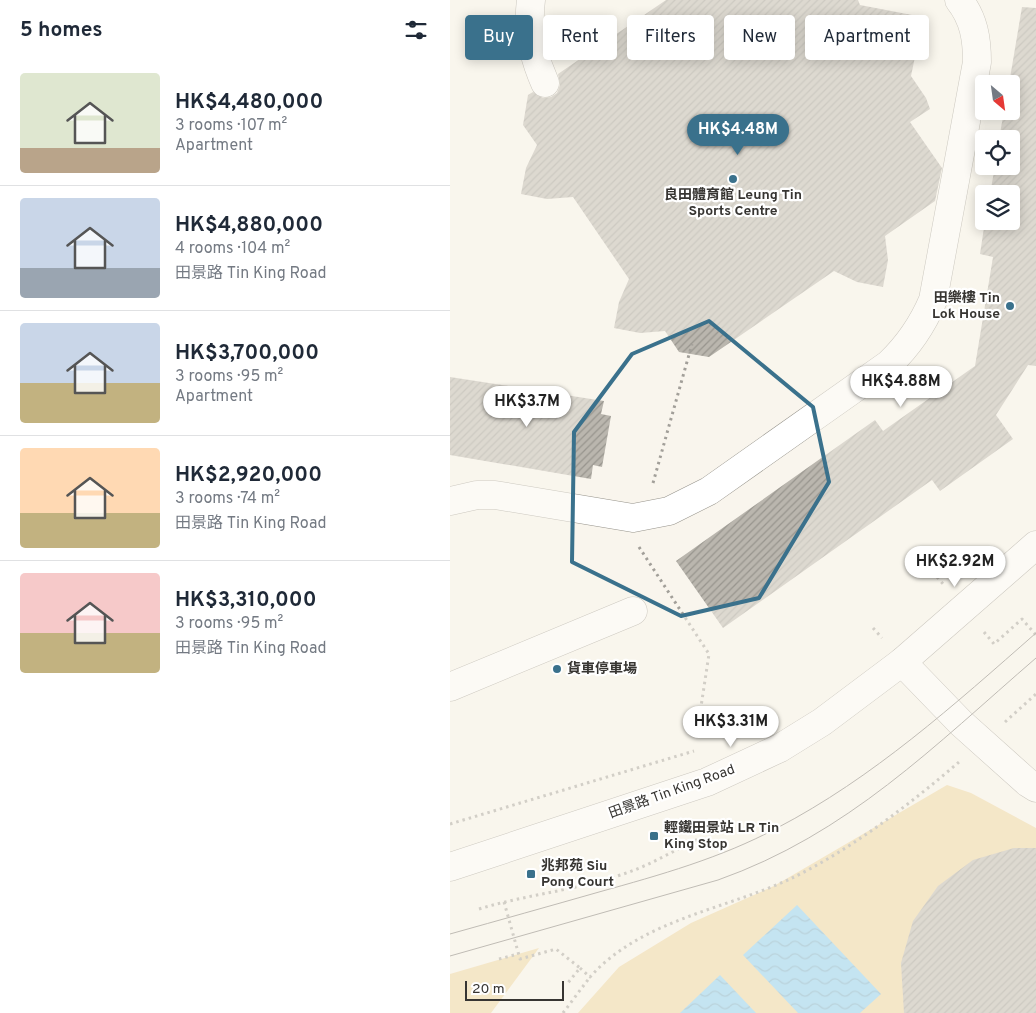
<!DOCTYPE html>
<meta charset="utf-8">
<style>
body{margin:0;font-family:Overpass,"Noto Sans TC",sans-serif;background:#f6f6f7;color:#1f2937;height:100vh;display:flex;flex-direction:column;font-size:19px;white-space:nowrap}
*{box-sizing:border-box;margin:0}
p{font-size:16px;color:#747a83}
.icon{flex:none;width:28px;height:28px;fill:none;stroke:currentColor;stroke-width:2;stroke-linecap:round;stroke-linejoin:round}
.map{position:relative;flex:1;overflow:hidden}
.sheet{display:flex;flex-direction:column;background:#fff;width:450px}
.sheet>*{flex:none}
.top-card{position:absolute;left:15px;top:15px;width:475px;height:45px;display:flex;gap:10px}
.needle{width:32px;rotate:151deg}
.fabs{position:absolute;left:525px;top:75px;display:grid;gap:10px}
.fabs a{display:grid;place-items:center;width:45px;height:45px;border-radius:5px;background:#fff;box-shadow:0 2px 12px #0003;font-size:25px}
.scale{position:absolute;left:15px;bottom:12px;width:99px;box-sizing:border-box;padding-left:5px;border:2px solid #373532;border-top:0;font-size:14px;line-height:18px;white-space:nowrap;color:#373532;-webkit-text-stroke:4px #fff;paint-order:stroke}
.price{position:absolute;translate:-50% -42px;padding:0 11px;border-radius:18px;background:#fff;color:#222;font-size:16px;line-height:32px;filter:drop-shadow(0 1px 2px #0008)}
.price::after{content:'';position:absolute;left:50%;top:30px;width:15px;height:11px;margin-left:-8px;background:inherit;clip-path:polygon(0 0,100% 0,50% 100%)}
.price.on{background:#3a718c;color:#fff}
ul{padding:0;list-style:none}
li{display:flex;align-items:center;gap:15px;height:125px;padding:0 20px}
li+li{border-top:1px solid #e0e1e3}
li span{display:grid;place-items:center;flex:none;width:140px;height:100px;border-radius:5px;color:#555}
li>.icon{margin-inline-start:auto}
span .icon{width:60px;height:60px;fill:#fffc;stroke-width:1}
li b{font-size:21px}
h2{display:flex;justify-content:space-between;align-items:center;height:60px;padding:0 20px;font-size:21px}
.chip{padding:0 18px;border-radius:5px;background:#fff;box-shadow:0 2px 12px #0003;font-size:18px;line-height:45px}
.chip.on{background:#3a718c;color:#fff}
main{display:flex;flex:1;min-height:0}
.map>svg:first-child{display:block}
.green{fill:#eed49b}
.water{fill:url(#water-waves)}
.building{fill:url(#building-hatch)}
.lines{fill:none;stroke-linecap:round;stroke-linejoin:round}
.minor-casing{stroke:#96938b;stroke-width:29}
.path{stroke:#a29f99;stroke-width:3;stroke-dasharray:2.5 4;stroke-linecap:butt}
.minor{stroke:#fff;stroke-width:28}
.tram{stroke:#797671;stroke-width:1}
.marked{fill:none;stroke:#3a718c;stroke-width:4;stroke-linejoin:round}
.poi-dot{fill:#3a718c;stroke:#fff;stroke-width:2}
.labels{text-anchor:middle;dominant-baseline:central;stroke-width:4.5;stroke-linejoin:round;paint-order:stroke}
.poi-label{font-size:14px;font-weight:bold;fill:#373532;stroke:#fff;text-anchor:start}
.street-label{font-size:14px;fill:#373532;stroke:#fff}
</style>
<main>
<section class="sheet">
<h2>5 homes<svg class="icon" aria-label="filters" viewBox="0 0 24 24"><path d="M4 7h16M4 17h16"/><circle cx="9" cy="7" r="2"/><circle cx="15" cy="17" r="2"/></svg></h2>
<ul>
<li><span style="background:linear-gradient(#dfe7d0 75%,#b9a48a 0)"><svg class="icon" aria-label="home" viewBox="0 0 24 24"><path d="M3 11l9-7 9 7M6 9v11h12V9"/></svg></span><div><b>HK$4,480,000</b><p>3 rooms · 107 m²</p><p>Apartment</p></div></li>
<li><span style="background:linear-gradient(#c9d6e8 70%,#9aa5b1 0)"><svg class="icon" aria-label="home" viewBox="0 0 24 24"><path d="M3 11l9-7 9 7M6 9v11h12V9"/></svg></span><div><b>HK$4,880,000</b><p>4 rooms · 104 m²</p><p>田景路 Tin King Road</p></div></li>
<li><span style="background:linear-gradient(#c9d6e8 60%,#c2b280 0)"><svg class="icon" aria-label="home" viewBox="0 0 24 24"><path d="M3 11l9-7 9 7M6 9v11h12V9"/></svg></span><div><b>HK$3,700,000</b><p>3 rooms · 95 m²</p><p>Apartment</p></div></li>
<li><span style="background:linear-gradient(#ffd9b3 65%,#c2b280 0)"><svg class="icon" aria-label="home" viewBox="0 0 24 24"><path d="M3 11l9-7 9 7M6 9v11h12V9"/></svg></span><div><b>HK$2,920,000</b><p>3 rooms · 74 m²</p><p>田景路 Tin King Road</p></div></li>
<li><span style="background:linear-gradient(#f6c9c9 60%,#c2b280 0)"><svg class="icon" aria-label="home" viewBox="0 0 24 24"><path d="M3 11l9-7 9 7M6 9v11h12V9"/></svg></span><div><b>HK$3,310,000</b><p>3 rooms · 95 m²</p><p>田景路 Tin King Road</p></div></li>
</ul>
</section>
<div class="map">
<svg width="586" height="1013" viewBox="0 0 586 1013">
<defs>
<pattern id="water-waves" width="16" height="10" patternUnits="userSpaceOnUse" patternTransform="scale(1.25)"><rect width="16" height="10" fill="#84cef5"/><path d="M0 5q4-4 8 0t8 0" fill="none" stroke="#6da8c7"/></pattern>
<pattern id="building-hatch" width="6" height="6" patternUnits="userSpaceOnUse" patternTransform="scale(1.25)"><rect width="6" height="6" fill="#bab6ae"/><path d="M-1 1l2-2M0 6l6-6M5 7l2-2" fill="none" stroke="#98958e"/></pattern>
</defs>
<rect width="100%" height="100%" fill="#f9f5ed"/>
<g class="green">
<path d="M497,785L521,793L586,828V1013H128L169,967L241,923L324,886Z"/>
<path d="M89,948L41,1013H0V974Z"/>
</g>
<g class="water">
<path d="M347,905L431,994L410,1013H348L293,955Z"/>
<path d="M270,975L306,1013H230Z"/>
</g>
<g class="building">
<path d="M216,0H408L410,5L462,15L471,28L461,76L476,98L480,109L460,122L492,168L485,201L435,236L438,260L433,287L407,282L384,271L259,357L229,352L215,331L190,333L164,328L169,302L179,279L123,197L97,199L71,194L76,168L87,145L73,125L78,95L83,92L93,98L101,97L107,93L110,85L108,74Z"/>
<path d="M572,7L586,8V366L578,365L546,415L563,439L490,491L482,480L273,628L226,561L425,420L433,431L525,366L543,257L530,254L535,221H561V194H540L545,166H561V139H549L554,111H561V84H559Z"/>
<path d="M0,377L154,401L151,414L161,416L152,467L143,465L141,479L0,455Z"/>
<path d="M564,848H586V1013H454L451,963L463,921L488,886L523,860Z"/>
</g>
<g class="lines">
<g class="minor-casing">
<g id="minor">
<path d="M81,0C77,30 83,56 95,83"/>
<path d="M0,501L27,495H45L183,518L219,511L259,491L439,364C459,345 472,326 483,300L527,62C527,39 524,19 509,0"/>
<path d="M452,662L511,723L578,783L586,788"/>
<path d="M0,687L183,611"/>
<path d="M0,867L257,782L330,748L372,722L452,662L586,545"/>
</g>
</g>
<g class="path">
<path d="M203,483L242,344"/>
<path d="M189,547L259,654L247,733"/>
<path d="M487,577L494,585"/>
<path d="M423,628L432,638"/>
<path d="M534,632L544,644L572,619L586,635"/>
<path d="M555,722L586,694"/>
<path d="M0,824L244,751"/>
<path d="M54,902L70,959L106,949L130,968L117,984"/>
<path d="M29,909C78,894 130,890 179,872C202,864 225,850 248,839"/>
<path d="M49,959L68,954"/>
<path d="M130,968L140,977C191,920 273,910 340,879C399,851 459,805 509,762"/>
<path d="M113,1013L140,977"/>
</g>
<use href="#minor" class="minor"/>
<g class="tram">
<path d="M0,934C50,920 100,906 149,892C210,875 271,858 327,828C423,778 504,705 586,633"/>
<path d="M0,956L268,880C398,834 484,746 586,658"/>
</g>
</g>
<path d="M0 0H586V1013H0ZM259,321L363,407L379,482L309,598L231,616L122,562L124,432L182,354Z" fill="#f9f5ed" fill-opacity=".55" fill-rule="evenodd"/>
<path class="marked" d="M259,321L363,407L379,482L309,598L231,616L122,562L124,432L182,354Z"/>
<g class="poi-dot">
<circle cx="283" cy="179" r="5"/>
<circle cx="560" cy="306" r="5"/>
<circle cx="107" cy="669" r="5"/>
<rect x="199" y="831" width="10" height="10" rx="2.5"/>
<rect x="76" y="869" width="10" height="10" rx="2.5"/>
</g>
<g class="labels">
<g class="poi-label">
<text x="283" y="195" text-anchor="middle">良田體育館 Leung Tin<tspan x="283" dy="16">Sports Centre</tspan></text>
<text x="550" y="298" text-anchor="end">田樂樓 Tin<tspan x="550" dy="16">Lok House</tspan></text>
<text x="117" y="669">貨車停車場</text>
<text x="214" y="828">輕鐵田景站 LR Tin<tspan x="214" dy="16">King Stop</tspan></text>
<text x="91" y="866">兆邦苑 Siu<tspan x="91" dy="16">Pong Court</tspan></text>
</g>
<g class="street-label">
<text transform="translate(222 792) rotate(-20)">田景路 Tin King Road</text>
</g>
</g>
</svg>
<div class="fabs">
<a><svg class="needle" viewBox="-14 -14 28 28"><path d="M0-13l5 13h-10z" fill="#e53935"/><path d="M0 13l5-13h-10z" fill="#747a83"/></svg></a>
<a><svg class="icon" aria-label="locate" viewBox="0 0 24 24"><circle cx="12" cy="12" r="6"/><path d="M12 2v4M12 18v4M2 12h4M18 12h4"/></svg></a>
<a><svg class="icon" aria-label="layers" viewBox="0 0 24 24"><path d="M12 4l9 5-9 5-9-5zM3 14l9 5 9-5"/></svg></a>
</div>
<div class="scale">20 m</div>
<b class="price on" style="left:288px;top:156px">HK$4.48M</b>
<b class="price" style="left:451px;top:408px">HK$4.88M</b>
<b class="price" style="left:77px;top:428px">HK$3.7M</b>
<b class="price" style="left:505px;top:588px">HK$2.92M</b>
<b class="price" style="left:281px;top:748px">HK$3.31M</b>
<div class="top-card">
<a class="chip on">Buy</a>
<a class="chip">Rent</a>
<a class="chip">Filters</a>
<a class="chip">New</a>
<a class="chip">Apartment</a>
</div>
</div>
</main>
